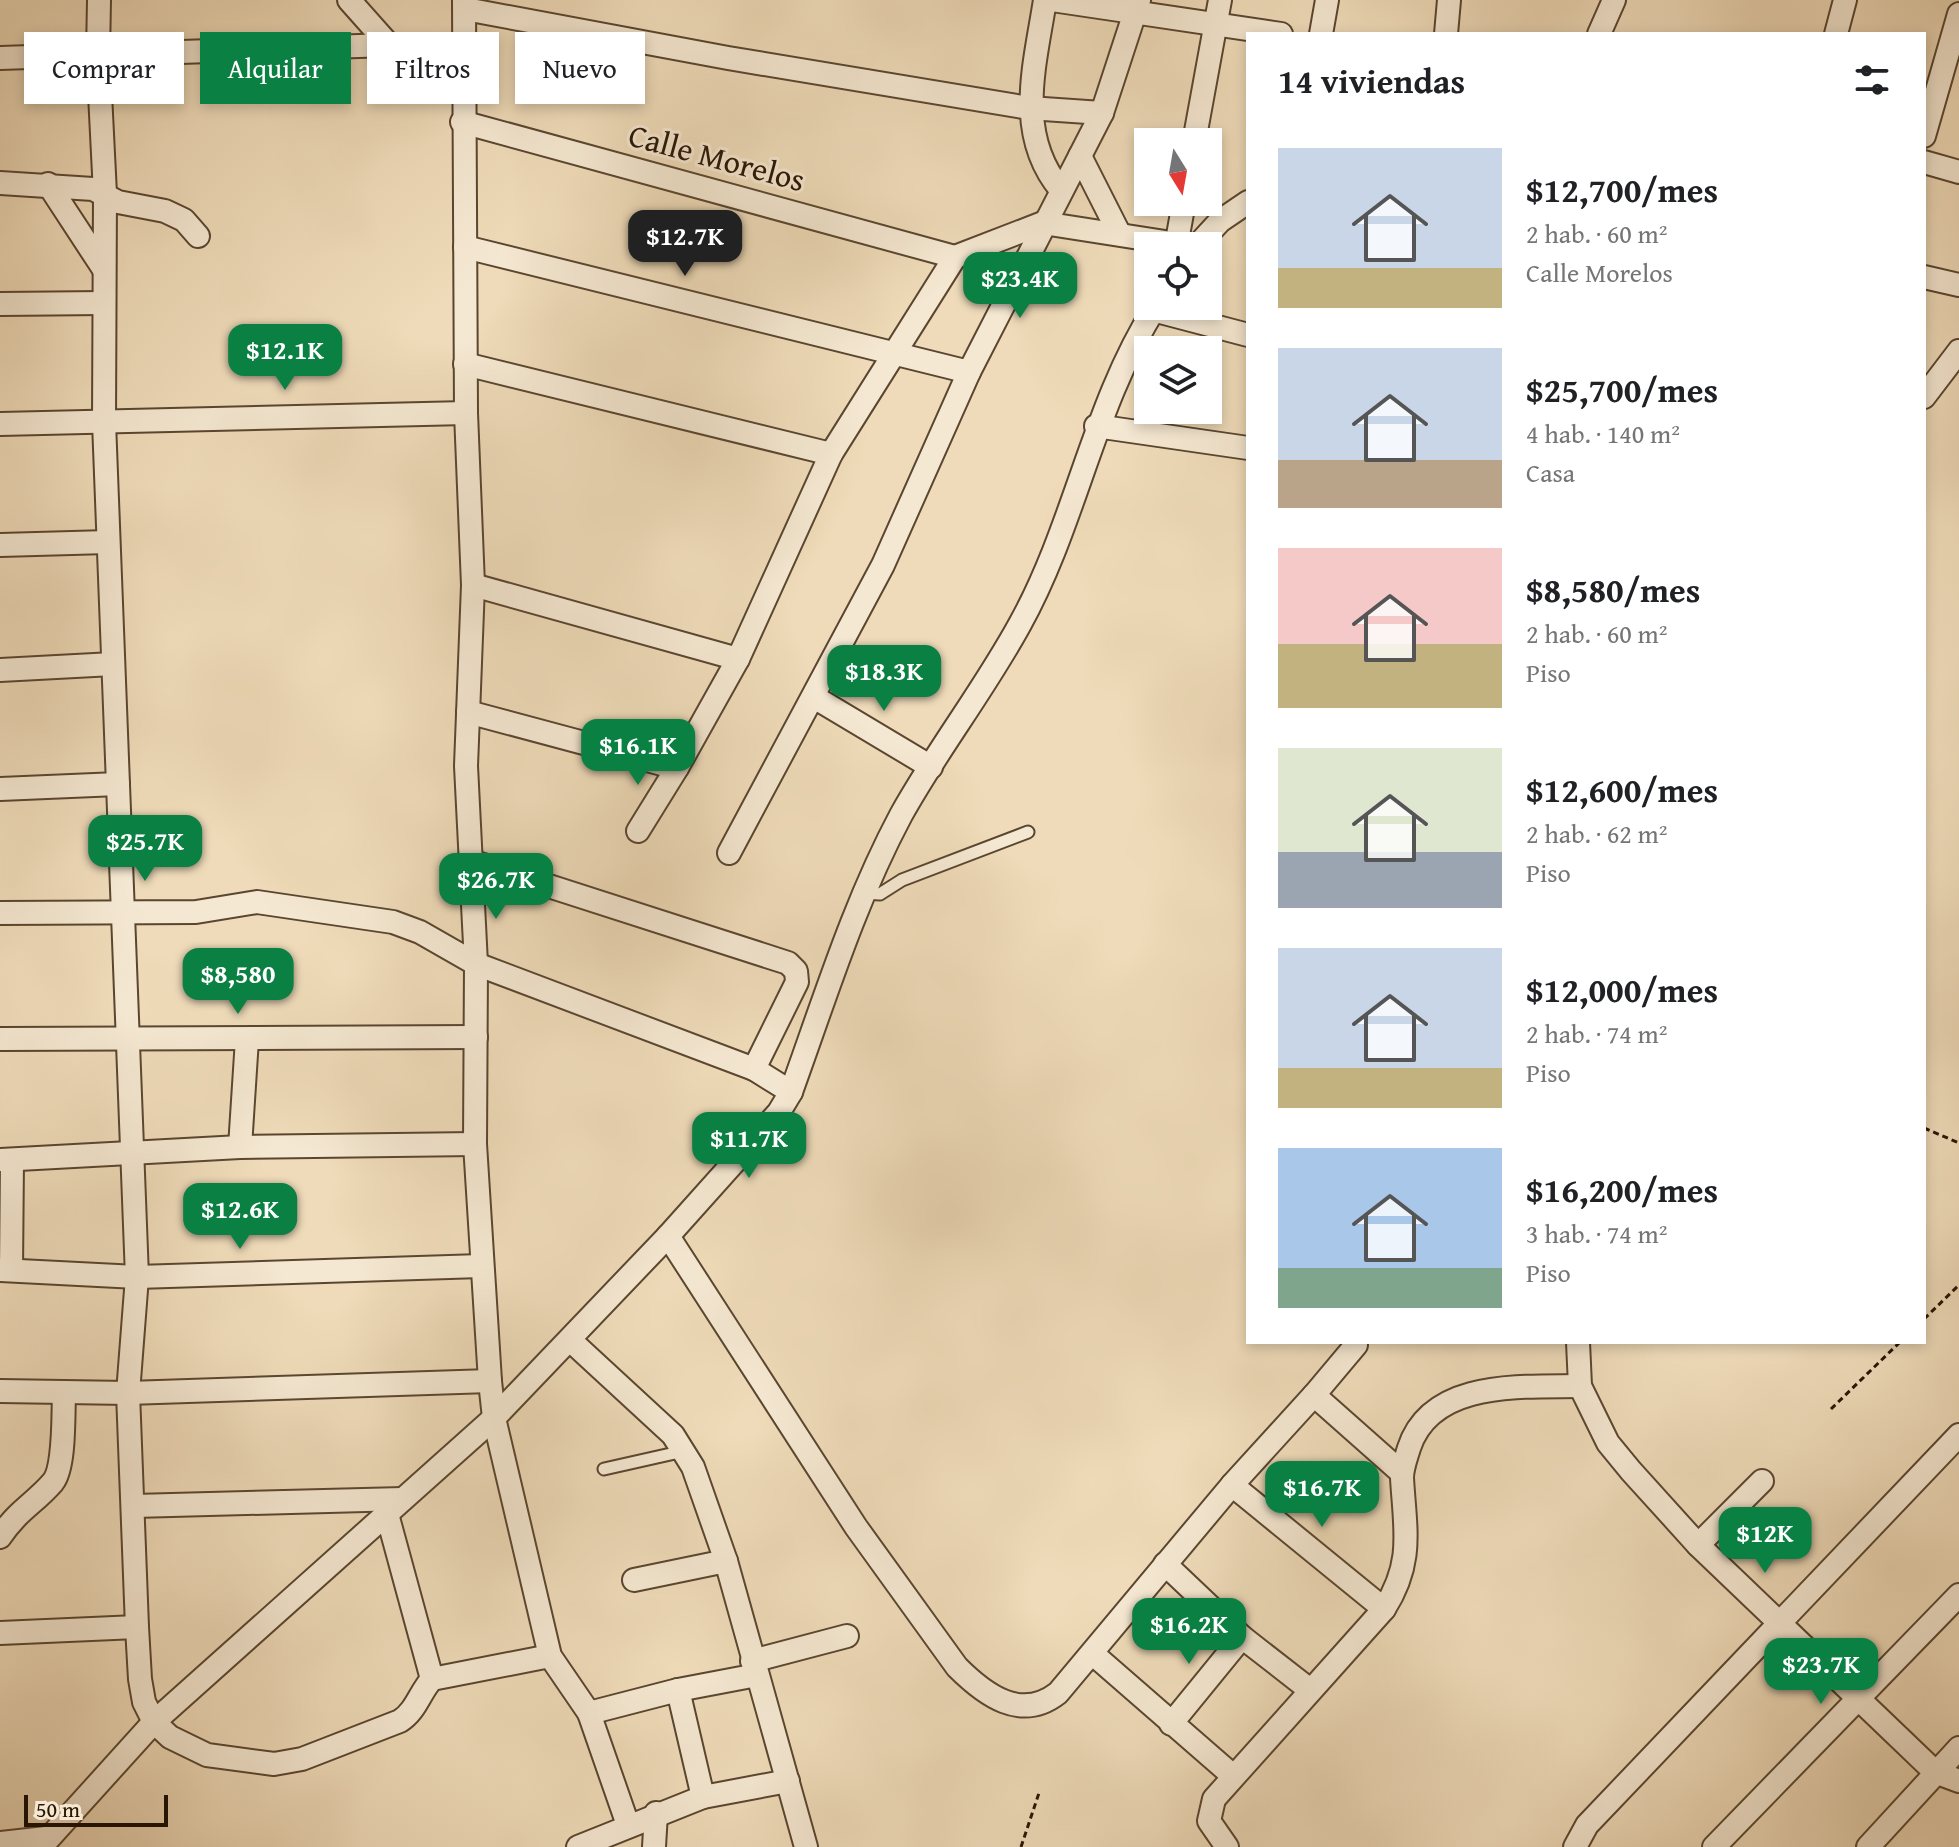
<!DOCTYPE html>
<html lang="es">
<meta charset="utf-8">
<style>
body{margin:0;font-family:"Gentium Book Plus",serif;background:#f2f2f2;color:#202124;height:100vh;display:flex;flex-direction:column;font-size:30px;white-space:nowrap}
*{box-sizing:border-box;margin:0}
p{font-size:26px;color:#757577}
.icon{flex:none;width:44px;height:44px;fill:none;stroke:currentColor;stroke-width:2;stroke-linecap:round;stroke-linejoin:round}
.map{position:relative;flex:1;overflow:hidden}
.details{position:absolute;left:1246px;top:32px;width:680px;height:1312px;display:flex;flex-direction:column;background:#fff;border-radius:0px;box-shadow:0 4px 12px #0003}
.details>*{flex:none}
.hud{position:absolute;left:24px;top:32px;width:760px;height:72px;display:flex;gap:16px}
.needle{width:52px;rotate:169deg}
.buttons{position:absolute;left:1134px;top:128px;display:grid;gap:16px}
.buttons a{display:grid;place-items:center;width:88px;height:88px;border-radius:0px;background:#fff;box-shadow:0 4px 12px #0003;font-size:40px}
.scale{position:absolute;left:24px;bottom:20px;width:144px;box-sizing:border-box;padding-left:8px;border:4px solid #291503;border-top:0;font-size:22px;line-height:28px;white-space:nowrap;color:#291503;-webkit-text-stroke:6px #f5e8d2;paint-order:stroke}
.price{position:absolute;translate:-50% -68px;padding:0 18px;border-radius:16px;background:#0b8043;color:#fff;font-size:26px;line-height:52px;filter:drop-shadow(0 2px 4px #0008)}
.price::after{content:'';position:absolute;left:50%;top:48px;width:24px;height:18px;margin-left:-12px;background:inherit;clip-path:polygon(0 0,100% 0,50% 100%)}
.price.selected{background:#222;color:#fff}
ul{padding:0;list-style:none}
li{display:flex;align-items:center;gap:24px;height:200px;padding:0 32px}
li span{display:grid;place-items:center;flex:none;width:224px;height:160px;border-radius:0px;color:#555}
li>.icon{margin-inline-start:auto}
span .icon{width:96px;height:96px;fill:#fffc;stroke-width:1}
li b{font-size:34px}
h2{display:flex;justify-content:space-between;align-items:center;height:96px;padding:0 32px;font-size:34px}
.chip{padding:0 28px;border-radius:0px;background:#fff;box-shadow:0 4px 12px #0003;font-size:28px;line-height:72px}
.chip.selected{background:#0b8043;color:#fff}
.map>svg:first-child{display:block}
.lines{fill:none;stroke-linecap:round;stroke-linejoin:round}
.lane-casing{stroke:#5a4630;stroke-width:15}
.street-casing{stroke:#5a4630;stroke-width:26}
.path{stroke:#291503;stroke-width:3;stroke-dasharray:6 4;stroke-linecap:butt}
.lane{stroke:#f5e8d2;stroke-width:11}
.street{stroke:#f5e8d2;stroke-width:22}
.labels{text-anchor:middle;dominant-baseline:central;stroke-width:6;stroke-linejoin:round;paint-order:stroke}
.street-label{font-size:32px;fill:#291503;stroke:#f5e8d2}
</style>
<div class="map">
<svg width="1959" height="1847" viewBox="0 0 1959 1847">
<rect width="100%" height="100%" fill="#efdbb9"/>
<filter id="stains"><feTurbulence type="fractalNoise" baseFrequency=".0025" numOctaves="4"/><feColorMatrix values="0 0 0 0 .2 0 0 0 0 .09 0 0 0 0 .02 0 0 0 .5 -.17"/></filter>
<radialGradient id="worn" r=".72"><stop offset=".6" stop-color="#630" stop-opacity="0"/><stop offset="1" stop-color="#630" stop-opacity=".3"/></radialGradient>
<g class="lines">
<g class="lane-casing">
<g id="lane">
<path d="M862,893L880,894L902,880L1028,832"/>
<path d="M604,1469L684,1451"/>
</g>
</g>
<g class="street-casing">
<g id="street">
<path d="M99,0L98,54L105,194L104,422L137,1277L128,1393L137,1627L140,1679L144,1702L154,1722L170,1737L207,1755L274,1764L302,1759L400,1721C416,1711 420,1692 432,1679L550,1656"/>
<path d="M349,0L389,45"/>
<path d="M464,0L466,413L473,585L466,766L476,964L475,1144L490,1381L494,1418L550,1656L589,1713L628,1825"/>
<path d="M1045,0C1035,65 1014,134 1061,190"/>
<path d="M1052,0L1281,34"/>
<path d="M465,9L728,58L1029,108L1102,113"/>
<path d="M1321,34L1327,0"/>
<path d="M1446,34L1449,0"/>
<path d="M1599,34L1614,0"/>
<path d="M1836,34L1845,0"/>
<path d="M0,58L389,45L463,46"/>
<path d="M462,122L955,257"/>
<path d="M1924,136L1959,14"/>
<path d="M1194,142L1220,0"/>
<path d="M1080,156L1119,233"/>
<path d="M1924,162L1959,172"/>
<path d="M0,183L93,189L118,202L165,211L184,220L198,236"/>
<path d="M48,184L103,268"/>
<path d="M1177,241L1184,202"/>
<path d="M1197,246L1220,221L1248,202"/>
<path d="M465,247L969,372"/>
<path d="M1924,277L1959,285"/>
<path d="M0,304L104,303"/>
<path d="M1153,310L1248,335"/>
<path d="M465,364L831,454"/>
<path d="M1924,397L1959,351"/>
<path d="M0,424L466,413"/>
<path d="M1096,426L1248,448"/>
<path d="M0,545L108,542"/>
<path d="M473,585L738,659"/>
<path d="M0,670L113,664"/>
<path d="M814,697L931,767"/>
<path d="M468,712L677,768L738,659L831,454L955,257L1043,223L1191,246"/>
<path d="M0,789L118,784"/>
<path d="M638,831L677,768"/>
<path d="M729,853L883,565L969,372L1102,113L1139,0"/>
<path d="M468,860L788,963L796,971L797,982L754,1069"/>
<path d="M0,913L196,912L257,902L393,922L420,932L476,964L754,1069L791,1092"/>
<path d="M0,1039L476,1037"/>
<path d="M240,1147L247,1039"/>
<path d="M0,1160L240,1147L475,1144"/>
<path d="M668,1236L856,1527L957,1667C985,1695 1021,1722 1058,1693L1232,1485L1314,1395L1402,1473"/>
<path d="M0,1270L137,1277L481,1266"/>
<path d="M11,1270L12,1160"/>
<path d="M570,1340L673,1435L693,1467L726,1561L806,1847"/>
<path d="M1578,1342L1580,1386L1608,1443L1631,1471L1698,1545L1935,1772L1959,1781"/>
<path d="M0,1391L128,1393L490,1381"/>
<path d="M1314,1395L1356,1345"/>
<path d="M1232,1485L1384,1609"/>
<path d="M134,1506L403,1499"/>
<path d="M387,1514L432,1679"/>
<path d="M0,1537C17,1511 35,1503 53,1482C65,1467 63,1415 64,1394"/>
<path d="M1698,1545L1762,1481"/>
<path d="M1165,1564L1242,1637L1310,1690"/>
<path d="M634,1580L726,1561"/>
<path d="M0,1633L137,1627"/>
<path d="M1093,1654L1232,1775"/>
<path d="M752,1661L847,1636"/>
<path d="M678,1690L703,1797"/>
<path d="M589,1713L678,1690L757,1675"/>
<path d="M1171,1724L1242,1637"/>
<path d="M0,1843L46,1838"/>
<path d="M41,1847L154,1722L494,1418L668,1236L779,1112L791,1092C825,998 854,903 901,815C937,750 984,690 1020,624C1076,523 1093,405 1156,306"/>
<path d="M578,1847L703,1797L788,1781"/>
<path d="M654,1847L656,1813"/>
<path d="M1227,1847L1209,1821L1214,1799L1384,1609C1414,1562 1405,1530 1402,1478C1402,1468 1406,1458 1409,1448C1431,1380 1520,1387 1580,1386"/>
<path d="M1575,1847L1587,1825L1959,1435"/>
<path d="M1714,1847L1959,1595"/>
<path d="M1868,1847L1959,1748"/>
</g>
</g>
<g class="path">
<path d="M1924,1128L1959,1143"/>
<path d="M1924,1319L1959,1285"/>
<path d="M1831,1409L1900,1342"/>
<path d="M1021,1847L1039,1793"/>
</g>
<use href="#lane" class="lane"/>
<use href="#street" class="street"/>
</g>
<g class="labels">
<g class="street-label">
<text transform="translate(717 157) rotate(15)">Calle Morelos</text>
</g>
</g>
<rect width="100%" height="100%" filter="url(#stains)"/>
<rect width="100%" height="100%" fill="url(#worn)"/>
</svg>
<div class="buttons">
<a><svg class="needle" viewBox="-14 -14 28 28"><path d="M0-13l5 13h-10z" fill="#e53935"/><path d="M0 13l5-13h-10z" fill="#757577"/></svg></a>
<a><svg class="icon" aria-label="locate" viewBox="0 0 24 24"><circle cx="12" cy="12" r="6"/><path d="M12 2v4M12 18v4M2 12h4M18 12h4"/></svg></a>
<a><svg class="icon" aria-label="layers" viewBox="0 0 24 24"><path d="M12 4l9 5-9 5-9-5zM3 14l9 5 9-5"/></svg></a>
</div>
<div class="scale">50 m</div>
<b class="price selected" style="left:685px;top:278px">$12.7K</b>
<b class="price" style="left:1020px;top:320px">$23.4K</b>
<b class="price" style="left:285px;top:392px">$12.1K</b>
<b class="price" style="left:884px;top:713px">$18.3K</b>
<b class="price" style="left:638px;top:787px">$16.1K</b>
<b class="price" style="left:145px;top:883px">$25.7K</b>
<b class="price" style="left:496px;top:921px">$26.7K</b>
<b class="price" style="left:238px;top:1016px">$8,580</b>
<b class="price" style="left:749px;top:1180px">$11.7K</b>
<b class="price" style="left:240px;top:1251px">$12.6K</b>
<b class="price" style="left:1322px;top:1529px">$16.7K</b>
<b class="price" style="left:1765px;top:1575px">$12K</b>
<b class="price" style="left:1189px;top:1666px">$16.2K</b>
<b class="price" style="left:1821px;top:1706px">$23.7K</b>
<div class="hud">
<a class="chip">Comprar</a>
<a class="chip selected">Alquilar</a>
<a class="chip">Filtros</a>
<a class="chip">Nuevo</a>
</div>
<section class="details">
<h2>14 viviendas<svg class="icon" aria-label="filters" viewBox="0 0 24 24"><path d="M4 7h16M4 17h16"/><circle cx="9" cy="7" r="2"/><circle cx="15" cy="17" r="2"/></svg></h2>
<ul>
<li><span style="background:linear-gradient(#c9d6e8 75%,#c2b280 0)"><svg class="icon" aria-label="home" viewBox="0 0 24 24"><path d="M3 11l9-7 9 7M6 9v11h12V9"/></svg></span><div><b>$12,700/mes</b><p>2 hab. · 60 m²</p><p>Calle Morelos</p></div></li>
<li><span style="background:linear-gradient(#c9d6e8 70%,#b9a48a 0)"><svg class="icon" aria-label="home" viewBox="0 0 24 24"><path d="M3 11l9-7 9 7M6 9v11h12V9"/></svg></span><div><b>$25,700/mes</b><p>4 hab. · 140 m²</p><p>Casa</p></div></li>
<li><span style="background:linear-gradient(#f6c9c9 60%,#c2b280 0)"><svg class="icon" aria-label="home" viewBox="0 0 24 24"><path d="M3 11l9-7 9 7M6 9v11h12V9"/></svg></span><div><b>$8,580/mes</b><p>2 hab. · 60 m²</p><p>Piso</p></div></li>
<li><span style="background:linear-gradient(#dfe7d0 65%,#9aa5b1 0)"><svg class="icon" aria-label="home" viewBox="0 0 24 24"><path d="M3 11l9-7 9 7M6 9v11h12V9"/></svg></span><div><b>$12,600/mes</b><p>2 hab. · 62 m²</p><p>Piso</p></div></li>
<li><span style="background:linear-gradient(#c9d6e8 75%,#c2b280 0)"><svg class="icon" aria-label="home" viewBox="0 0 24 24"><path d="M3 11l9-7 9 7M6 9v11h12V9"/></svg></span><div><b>$12,000/mes</b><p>2 hab. · 74 m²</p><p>Piso</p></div></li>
<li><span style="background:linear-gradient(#a9c7e8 75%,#7fa58c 0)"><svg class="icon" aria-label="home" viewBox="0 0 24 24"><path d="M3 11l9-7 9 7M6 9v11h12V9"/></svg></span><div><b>$16,200/mes</b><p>3 hab. · 74 m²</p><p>Piso</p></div></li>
</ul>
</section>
</div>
